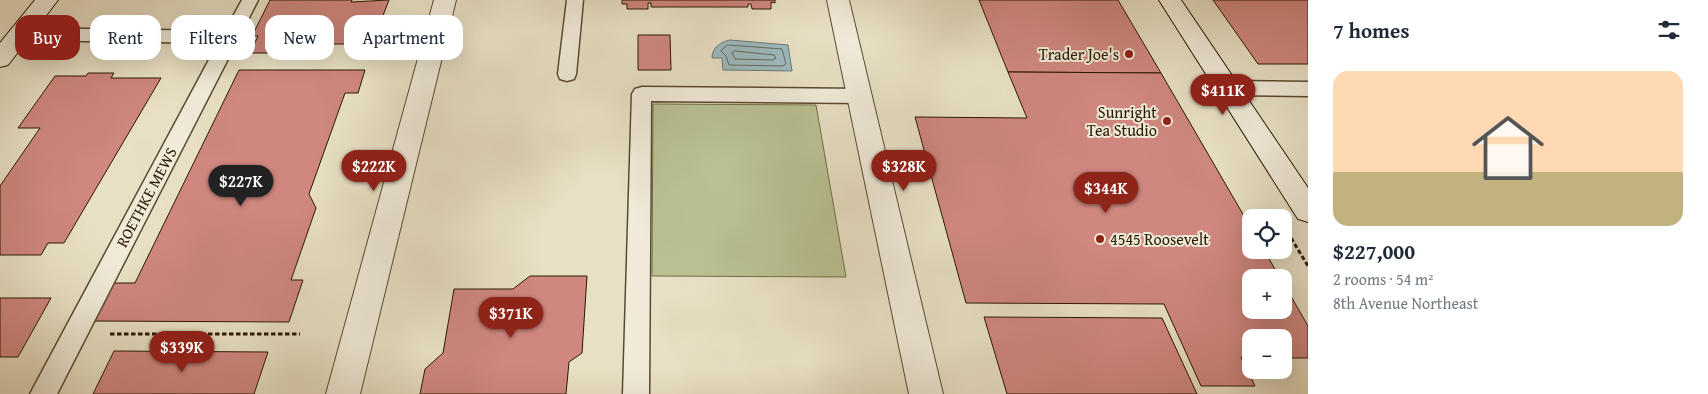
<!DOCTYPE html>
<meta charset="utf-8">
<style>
body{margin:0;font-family:"Gentium Book Plus",serif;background:#f6f6f7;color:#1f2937;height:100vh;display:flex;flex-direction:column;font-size:19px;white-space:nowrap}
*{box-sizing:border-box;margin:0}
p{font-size:16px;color:#747a83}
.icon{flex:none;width:28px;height:28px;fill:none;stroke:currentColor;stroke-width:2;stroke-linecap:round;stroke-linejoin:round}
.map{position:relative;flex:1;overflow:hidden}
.side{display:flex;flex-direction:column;background:#fff;width:400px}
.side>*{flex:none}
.hud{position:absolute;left:15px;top:15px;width:475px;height:45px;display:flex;gap:10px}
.controls{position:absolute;left:1242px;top:209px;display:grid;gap:10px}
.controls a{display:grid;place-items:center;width:50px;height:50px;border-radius:10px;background:#fff;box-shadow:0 5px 20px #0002;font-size:25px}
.price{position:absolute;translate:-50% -42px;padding:0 11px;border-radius:18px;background:#8f2418;color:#fff;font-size:16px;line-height:32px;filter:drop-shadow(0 1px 2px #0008)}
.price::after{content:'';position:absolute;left:50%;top:30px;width:15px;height:11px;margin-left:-8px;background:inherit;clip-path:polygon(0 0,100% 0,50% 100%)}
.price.current{background:#222;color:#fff}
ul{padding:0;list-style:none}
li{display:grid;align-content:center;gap:10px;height:265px;padding:0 25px}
li span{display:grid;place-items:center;height:155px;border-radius:15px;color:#555}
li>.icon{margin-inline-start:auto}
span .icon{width:90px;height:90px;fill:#fffc;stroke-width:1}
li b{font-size:21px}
h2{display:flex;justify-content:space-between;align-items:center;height:60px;padding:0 25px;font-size:21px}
.pill{padding:0 18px;border-radius:15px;background:#fff;box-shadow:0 5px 20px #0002;font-size:18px;line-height:45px}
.pill.current{background:#8f2418;color:#fff}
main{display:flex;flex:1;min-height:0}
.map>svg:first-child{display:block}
.green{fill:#b9c192;stroke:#726c49}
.water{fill:#9cbabf;stroke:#6e7973}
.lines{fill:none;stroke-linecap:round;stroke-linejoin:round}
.shore{stroke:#636960;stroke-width:1}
.building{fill:#cf877f;stroke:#2a1800}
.service-casing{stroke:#5a4a31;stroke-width:3}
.minor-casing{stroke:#5a4a31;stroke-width:2}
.secondary-casing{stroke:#2a1800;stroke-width:2}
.path{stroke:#2a1800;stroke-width:3;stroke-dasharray:4.5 2.5;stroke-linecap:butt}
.service{fill:#f0ebd9;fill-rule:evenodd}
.minor{fill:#f0ebd9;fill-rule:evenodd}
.secondary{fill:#f0ebd9;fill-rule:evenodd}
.poi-dot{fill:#8f2418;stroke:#f0ebd9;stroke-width:2}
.labels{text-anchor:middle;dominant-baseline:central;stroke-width:4;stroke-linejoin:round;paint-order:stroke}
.poi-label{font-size:16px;fill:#2a1800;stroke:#f0ebd9;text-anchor:end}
.street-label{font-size:16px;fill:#2a1800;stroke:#f0ebd9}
</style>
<main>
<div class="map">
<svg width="1308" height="394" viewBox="0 0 1308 394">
<rect width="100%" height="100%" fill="#e8e0c5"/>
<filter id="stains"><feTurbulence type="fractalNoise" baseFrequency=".004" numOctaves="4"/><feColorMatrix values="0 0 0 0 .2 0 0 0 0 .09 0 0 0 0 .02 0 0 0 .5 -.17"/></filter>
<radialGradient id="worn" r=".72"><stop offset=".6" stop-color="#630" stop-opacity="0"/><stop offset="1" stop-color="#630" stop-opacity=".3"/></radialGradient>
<path class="green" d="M653,104L816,105L846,277L652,276Z"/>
<path class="water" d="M730,40L788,45L792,71L723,70L722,58H712C712,47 721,42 730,40Z"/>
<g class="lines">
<g class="shore">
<path d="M728,45L782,49L786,64L783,66L729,65L726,56L721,51Z"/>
<path d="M735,51L774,55L776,58L773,60L735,59L732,53Z"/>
</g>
</g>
<g class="building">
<path d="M270,0H352L351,2L389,0L372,44H325L322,53H250L258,36H252Z"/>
<path d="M622,0H775V3L771,2V9H752L751,4H748V7H651V3H648V9H627V4H622Z"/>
<path d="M979,0H1118L1161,73L1008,72Z"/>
<path d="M1213,0H1308V64H1258Z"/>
<path d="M638,35H670L671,70H638Z"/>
<path d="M239,70H365L358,93H345L309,194L316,208L291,280H303L289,322L91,321L110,283H135Z"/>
<path d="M1008,72L1161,73L1251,228V250H1264L1280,278H1251V310H1284V284L1308,326V358H1284V338H1251V358L1241,357L1255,386H1201L1164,304L966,303L915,117L1027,118Z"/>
<path d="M88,73H114L111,78H161L64,243H48L41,255H0V186L40,128H18L55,76H86Z"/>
<path d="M530,276H587L582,353L569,362L566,394H420L425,369L443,353L454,289H513Z"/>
<path d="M0,298H51L18,357H0Z"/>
<path d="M984,317L1162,318L1197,394H1007Z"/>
<path d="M114,351L268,352L254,394H93Z"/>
</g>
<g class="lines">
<g class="service-casing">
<g id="service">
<path d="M242,0H258L57,394H30L218,43L19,40L13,38L10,34L13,30L19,28L225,31Z"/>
<path d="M567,0H583L576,74L574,79L567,81L560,79L558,74Z"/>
<path d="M1229,81L1308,82V96L1229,95L1222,93L1220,88L1222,83Z"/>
<path d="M642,87L861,89L868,91L871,96L868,101L861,103L651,101L649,394H623L632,94L635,89Z"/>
</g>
</g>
<g class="minor-casing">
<g id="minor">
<path d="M434,0H456L360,394H326Z"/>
<path d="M827,0H849L943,394H909Z"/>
</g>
</g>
<g class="secondary-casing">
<g id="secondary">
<path d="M35,0H58L8,65L0,67V43Z"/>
<path d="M1159,0H1181L1308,188V222L1298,219Z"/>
</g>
</g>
<g class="path">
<path d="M1291,238L1308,266"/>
<path d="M110,334H300"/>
</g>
<use href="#service" class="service"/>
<use href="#minor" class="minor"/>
<use href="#secondary" class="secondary"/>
</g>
<g class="poi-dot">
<circle cx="1129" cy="54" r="5"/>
<circle cx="1167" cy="121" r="5"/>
<circle cx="1100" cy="239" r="5"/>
</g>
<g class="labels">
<g class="poi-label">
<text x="1119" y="54">Trader Joe's</text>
<text x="1157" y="112">Sunright<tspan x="1157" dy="18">Tea Studio</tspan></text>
<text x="1110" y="239" text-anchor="start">4545 Roosevelt</text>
</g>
<g class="street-label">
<text transform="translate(146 197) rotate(-62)">ROETHKE MEWS</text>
</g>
</g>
<rect width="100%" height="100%" filter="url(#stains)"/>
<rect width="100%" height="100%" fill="url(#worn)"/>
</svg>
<div class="controls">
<a><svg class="icon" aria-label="locate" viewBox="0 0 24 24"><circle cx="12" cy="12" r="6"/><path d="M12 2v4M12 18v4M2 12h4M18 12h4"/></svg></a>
<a>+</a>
<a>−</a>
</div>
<b class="price" style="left:1223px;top:116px">$411K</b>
<b class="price" style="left:374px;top:192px">$222K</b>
<b class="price" style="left:904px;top:192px">$328K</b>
<b class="price current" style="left:241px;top:207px">$227K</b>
<b class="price" style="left:1106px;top:214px">$344K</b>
<b class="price" style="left:511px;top:339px">$371K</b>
<b class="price" style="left:182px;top:373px">$339K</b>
<div class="hud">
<a class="pill current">Buy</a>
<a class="pill">Rent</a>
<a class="pill">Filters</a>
<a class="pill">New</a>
<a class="pill">Apartment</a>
</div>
</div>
<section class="side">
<h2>7 homes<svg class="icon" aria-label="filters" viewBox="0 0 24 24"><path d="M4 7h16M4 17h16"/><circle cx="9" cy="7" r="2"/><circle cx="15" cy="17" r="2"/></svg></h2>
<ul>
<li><span style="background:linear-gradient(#ffd9b3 65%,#c2b280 0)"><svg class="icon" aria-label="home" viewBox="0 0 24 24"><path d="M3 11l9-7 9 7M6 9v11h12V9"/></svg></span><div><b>$227,000</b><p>2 rooms · 54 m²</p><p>8th Avenue Northeast</p></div></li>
</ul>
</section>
</main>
